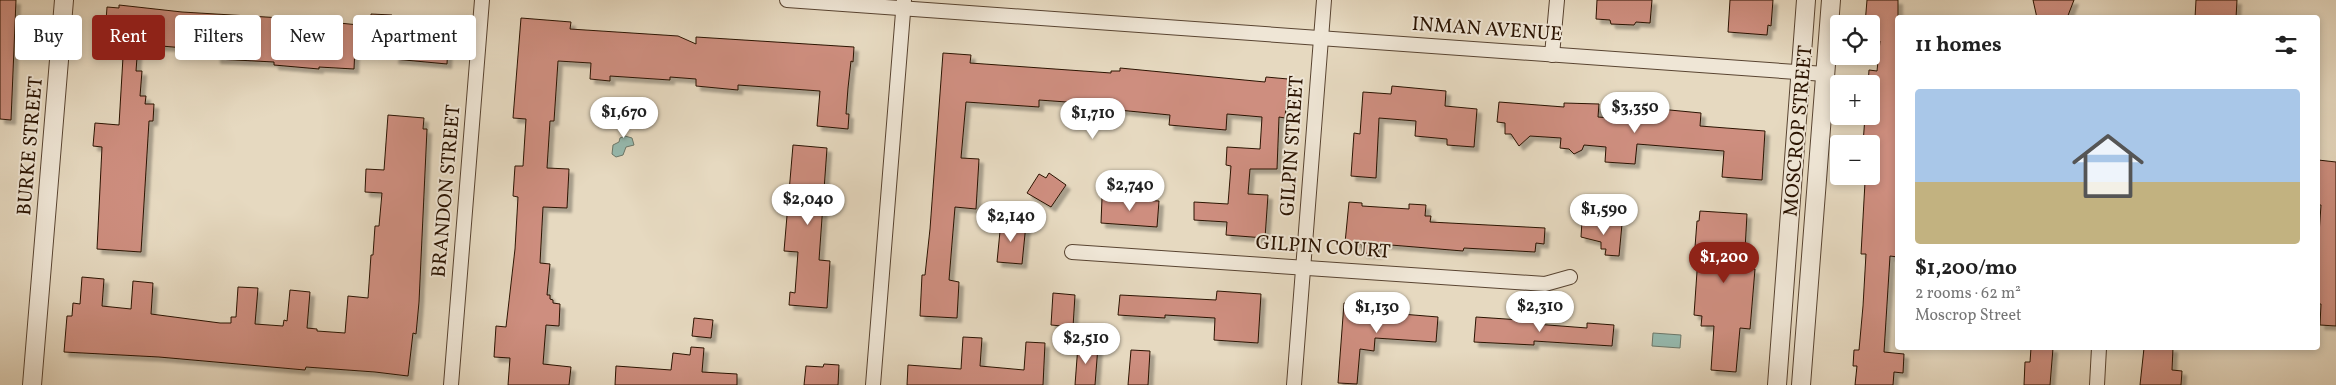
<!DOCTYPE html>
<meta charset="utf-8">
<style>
body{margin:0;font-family:Vollkorn,serif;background:#f6f6f6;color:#222;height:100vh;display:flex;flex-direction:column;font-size:19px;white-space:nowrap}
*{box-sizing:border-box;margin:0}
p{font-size:16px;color:#767676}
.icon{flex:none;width:28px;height:28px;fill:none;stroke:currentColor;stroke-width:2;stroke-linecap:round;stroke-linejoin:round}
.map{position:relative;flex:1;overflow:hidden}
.panel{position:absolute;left:1895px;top:15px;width:425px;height:335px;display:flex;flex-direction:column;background:#fff;border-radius:5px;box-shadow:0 2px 8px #0003}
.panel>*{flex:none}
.guide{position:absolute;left:15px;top:15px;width:475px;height:45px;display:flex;gap:10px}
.controls{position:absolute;left:1830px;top:15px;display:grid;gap:10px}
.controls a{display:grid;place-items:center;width:50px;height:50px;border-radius:5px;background:#fff;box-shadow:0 2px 8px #0003;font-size:25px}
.price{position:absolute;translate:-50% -42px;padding:0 11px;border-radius:18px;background:#fff;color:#222;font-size:16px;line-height:32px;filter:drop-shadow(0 1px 2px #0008)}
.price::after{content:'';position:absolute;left:50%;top:30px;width:15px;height:11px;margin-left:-8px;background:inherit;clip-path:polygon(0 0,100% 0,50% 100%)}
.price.selected{background:#8f2418;color:#fff}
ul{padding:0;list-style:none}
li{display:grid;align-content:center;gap:10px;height:265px;padding:0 20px}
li+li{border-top:1px solid #e0e0e0}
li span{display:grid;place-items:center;height:155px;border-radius:5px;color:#555}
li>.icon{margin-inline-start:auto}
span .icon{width:90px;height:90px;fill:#fffc;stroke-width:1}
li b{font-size:21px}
h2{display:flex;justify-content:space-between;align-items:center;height:60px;padding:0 20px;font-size:21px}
.pill{padding:0 18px;border-radius:5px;background:#fff;box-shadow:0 2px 8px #0003;font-size:18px;line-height:45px}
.pill.selected{background:#8f2418;color:#fff}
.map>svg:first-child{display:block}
.water{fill:#96baaf;stroke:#6b7769}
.building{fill:#ce8e7f;stroke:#2a1301;filter:url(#shadow)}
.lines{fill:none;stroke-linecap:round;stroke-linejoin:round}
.minor-casing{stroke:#594431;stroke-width:16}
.tertiary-casing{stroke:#594431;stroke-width:20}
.minor{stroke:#efe6d6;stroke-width:14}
.tertiary{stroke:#efe6d6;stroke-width:18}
.labels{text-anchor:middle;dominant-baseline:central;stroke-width:4;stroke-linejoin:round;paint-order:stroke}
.street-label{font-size:20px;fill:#2a1301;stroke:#efe6d6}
</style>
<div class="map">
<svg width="2336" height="385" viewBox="0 0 2336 385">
<defs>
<filter id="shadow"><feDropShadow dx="4.5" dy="4.5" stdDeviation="1" flood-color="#0004"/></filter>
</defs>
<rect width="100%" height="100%" fill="#e6d9c0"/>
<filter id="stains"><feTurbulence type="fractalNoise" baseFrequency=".004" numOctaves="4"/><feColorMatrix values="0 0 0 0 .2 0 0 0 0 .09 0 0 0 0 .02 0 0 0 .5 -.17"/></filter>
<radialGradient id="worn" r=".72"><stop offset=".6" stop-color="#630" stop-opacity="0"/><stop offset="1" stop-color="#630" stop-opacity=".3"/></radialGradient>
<g class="water">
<path d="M625,136L632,138L634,145L626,147L623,155L616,157L612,154L613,145L619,142L620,138Z"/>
<path d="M1653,333L1681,335L1680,348L1652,346Z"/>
</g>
<g class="building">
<path d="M0,0H16L11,120L0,119Z"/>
<path d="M1597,0H1652L1650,23L1636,22L1634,25L1611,24L1610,20L1596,19Z"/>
<path d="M1730,0H1773L1771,26L1768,25L1767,35L1728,32Z"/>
<path d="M1867,0H1898V257L1890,256L1884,352L1904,354L1903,373L1894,372L1893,385H1855L1857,366H1853L1854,350H1859L1863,306L1866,254H1861L1865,182H1871V144H1863L1865,116H1871V84H1868L1869,70L1877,71L1880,41H1871V24H1865Z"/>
<path d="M2033,0H2074L2067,18H2037Z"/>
<path d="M2196,0H2237L2236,18H2195Z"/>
<path d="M119,5L182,12L299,19L359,25L360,18L371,19V14L392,15V22L449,26L447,64L394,59L395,50L355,47L354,69L319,67V69L274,65V62L216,59V52L208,51V50L138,44L136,71H142L140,96H146L145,104H154L153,121H149L141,252L97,249L102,147L93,146L95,123L119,125L123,57L118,56L119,36L105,35L107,7L119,8Z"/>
<path d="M521,18L571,22L570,29L678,36L696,44V37L854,47L853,62L851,61L848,88L846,114H849L848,129L817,126L820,91L738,85V90L696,86V79L670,77V80L610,76V81L590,79L591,63L558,61L554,121H550L547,168L569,169L567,208L543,207L540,263L550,264L547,295H550V299L553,300V303L560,304L559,326L546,325L543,364L571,367L569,385H508L510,358L494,357L496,326L506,327L515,249L518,197L513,196L515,166H523L526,119L513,118Z"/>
<path d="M943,53L971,55L970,63L1111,73V71H1120V68L1265,82L1266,77L1288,79L1285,118L1279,117L1277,169H1250L1248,194L1268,195L1265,238L1226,235L1227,222L1194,220V202L1228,204L1231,166L1226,165L1227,147L1260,149L1262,117L1227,114L1226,130L1169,125L1170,115L1108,109V105L1039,100V107L966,102L961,158L979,159L976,209L955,207L949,280L959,282L957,318L920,316L922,275H925L930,229Z"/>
<path d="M1392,86L1446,91L1445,106L1477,109L1474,147L1447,145V139L1415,136L1416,121L1379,118L1376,178L1351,176L1354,133L1360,134L1363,92L1391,94Z"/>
<path d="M1499,102L1564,107V103L1599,104L1598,117L1648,121L1649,108L1701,113L1700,126L1765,131L1762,180L1722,177L1724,151L1637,144L1635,164L1605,162L1606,147L1584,145L1582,150L1574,154L1569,149L1560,148L1561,138L1530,136L1519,146L1511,134H1505V123L1497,122Z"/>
<path d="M388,115L424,118L423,129H427L419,302L416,334L413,333L408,376L375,372L306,367L305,370L159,357L64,352L67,316H72L73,303L80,304L82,277L104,279L102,306L131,309L133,281L153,283L151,314L220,323H231V317H236L238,287L258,288L255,324L283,326L284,320L287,321L290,290L310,292L307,328L317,329V331L345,333L348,296L368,298L371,255H373L375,226H379L382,193L365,192L366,169L384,170Z"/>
<path d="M793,145L827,148L819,260L830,261L827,308L789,305L790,292L795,293L798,252L784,251Z"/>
<path d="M2318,160L2336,162V326L2320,325L2321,304H2318V249L2321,205H2318Z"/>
<path d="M1049,173L1066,185L1051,207L1027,193L1039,174L1046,178Z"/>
<path d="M1102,198L1159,201L1157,227L1101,223Z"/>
<path d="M1349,202L1362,203V206L1409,209V204L1426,205L1425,216H1431L1430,222L1545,228L1544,244L1536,243L1535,252L1464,248L1463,251L1379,244L1378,254L1362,253V244L1345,243Z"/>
<path d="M1700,211L1747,214L1744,268L1755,269L1750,329L1740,328L1736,372L1711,370L1714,326H1701L1702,316L1694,315L1698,257V247H1695L1697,221H1699Z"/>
<path d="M1001,221L1026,224L1022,264L997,262Z"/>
<path d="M1582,221L1622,224L1619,256L1605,255L1606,249H1601V242L1581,237Z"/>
<path d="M1217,291L1261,294L1258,343L1214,340L1215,318L1165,315V318L1118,315L1120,295L1216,300Z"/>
<path d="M1053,293L1075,295L1073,327L1051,325Z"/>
<path d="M1344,303L1377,306V312L1438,317L1436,342L1375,338L1374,351L1360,349L1357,384L1338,383Z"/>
<path d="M1476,317L1536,321L1535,324L1587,328V323L1614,325L1612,346L1534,341V345L1474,342Z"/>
<path d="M694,318L713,320L711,338L692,336Z"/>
<path d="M963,337L982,338L980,366L1024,370L1026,342L1045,343L1043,385H907L908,365L961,369Z"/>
<path d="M1078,345L1098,346L1095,385H1075Z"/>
<path d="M691,347L704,348L702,372L737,374V385H615L616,366L671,370L673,353L690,355Z"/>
<path d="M2031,348H2053L2050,385H2024L2025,362H2030Z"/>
<path d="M2144,348H2173L2172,370L2182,371L2181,385H2140Z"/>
<path d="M1131,350L1150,351L1148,385H1128Z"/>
<path d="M824,364L839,365L838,385H804L806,366L823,367Z"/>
</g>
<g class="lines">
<g class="minor-casing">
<g id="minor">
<path d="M787,0L1825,74"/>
<path d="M1552,55L1557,0"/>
<path d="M1072,252L1545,284L1570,277"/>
<path d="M451,385L482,0"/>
<path d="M873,385L904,0"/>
<path d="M1294,385L1324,0"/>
<path d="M2097,385L2099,348"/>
</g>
</g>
<g class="tertiary-casing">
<g id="tertiary">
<path d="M32,385L64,0"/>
<path d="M1777,385L1806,0"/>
<path d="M1801,385L1831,0"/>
</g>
</g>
<use href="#minor" class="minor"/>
<use href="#tertiary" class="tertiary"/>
</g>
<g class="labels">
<g class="street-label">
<text transform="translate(1487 30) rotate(4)">INMAN AVENUE</text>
<text transform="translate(1799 131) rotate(-85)">MOSCROP STREET</text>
<text transform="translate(31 146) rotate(-85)">BURKE STREET</text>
<text transform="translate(1293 146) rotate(-86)">GILPIN STREET</text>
<text transform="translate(447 191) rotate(-85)">BRANDON STREET</text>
<text transform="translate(1323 248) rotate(4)">GILPIN COURT</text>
</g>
</g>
<rect width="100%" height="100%" filter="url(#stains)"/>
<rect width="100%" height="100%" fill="url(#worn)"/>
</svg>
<div class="controls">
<a><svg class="icon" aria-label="locate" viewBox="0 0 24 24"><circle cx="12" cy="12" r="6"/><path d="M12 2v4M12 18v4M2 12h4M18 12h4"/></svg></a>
<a>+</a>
<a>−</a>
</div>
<b class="price" style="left:1635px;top:134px">$3,350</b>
<b class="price" style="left:624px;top:139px">$1,670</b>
<b class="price" style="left:1093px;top:140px">$1,710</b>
<b class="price" style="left:1130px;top:212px">$2,740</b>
<b class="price" style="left:808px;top:226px">$2,040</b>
<b class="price" style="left:1604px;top:236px">$1,590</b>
<b class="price" style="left:1011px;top:243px">$2,140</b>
<b class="price selected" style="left:1724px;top:284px">$1,200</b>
<b class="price" style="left:1540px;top:333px">$2,310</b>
<b class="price" style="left:1377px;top:334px">$1,130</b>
<b class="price" style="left:1086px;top:365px">$2,510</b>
<div class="guide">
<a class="pill">Buy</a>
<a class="pill selected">Rent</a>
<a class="pill">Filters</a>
<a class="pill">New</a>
<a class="pill">Apartment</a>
</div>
<section class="panel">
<h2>11 homes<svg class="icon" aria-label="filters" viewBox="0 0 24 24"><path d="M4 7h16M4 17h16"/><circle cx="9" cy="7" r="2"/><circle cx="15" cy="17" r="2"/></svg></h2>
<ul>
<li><span style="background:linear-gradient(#a9c7e8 60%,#c2b280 0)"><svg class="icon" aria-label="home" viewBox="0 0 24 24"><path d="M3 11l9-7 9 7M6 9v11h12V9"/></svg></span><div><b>$1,200/mo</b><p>2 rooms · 62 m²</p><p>Moscrop Street</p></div></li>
</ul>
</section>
</div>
